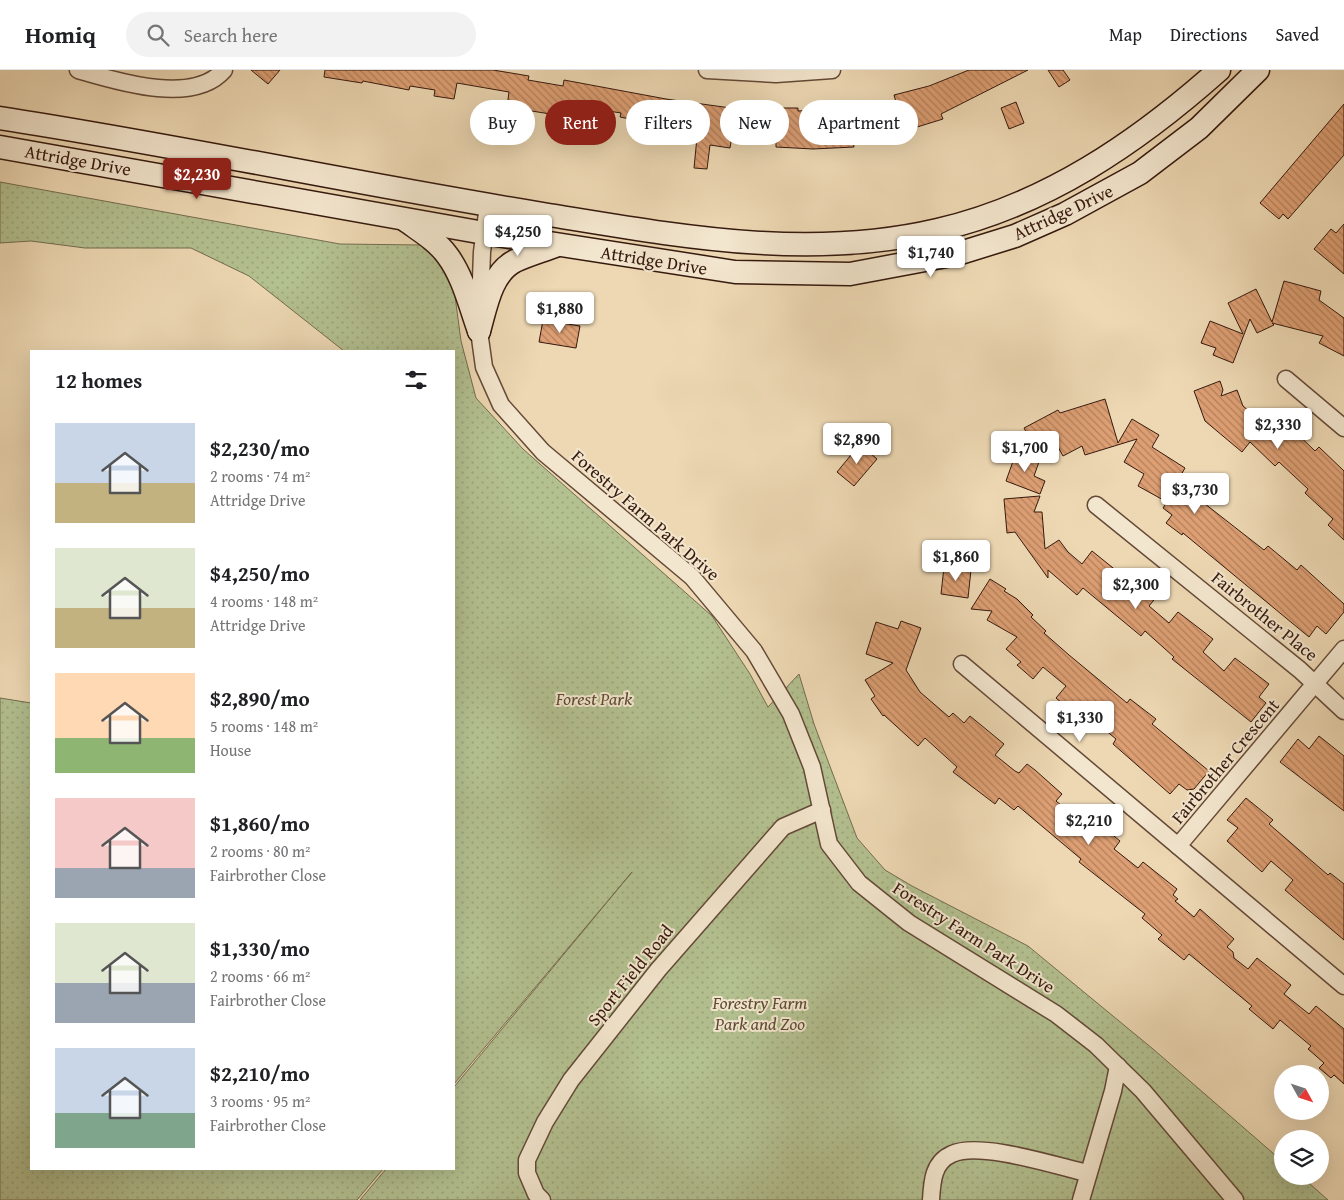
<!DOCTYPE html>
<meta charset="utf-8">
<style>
body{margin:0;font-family:"Gentium Book Plus",serif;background:#f2f2f2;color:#202124;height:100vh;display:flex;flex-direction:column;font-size:19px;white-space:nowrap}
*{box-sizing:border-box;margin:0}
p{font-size:16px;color:#757577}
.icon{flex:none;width:28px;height:28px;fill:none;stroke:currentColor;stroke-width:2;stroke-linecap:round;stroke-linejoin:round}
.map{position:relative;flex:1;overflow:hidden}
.drawer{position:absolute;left:30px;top:280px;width:425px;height:820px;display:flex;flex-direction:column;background:#fff;border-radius:0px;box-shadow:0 5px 20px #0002}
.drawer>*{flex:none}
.hud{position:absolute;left:470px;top:30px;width:475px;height:45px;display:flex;gap:10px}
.needle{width:32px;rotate:130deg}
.fabs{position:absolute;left:1274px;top:995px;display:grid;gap:10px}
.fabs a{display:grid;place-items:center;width:55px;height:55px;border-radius:50%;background:#fff;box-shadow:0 5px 20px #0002;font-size:25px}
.price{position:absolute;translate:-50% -42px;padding:0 11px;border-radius:5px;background:#fff;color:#222;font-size:16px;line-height:32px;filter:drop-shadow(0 1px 2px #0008)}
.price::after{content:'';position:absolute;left:50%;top:30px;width:15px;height:11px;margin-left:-8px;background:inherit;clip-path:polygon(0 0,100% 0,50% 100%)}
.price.current{background:#8f2418;color:#fff}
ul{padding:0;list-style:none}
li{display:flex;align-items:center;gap:15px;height:125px;padding:0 25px}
li span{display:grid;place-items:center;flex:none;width:140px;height:100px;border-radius:0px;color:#555}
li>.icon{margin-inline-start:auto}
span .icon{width:60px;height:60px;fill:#fffc;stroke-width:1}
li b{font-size:21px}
h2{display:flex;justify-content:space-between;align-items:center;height:60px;padding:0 25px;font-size:21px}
.tag{padding:0 18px;border-radius:22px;background:#fff;box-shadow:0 5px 20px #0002;font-size:18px;line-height:45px}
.tag.current{background:#8f2418;color:#fff}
header{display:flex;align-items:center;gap:30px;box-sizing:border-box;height:70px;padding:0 25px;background:#fff;border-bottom:1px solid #e0e0e0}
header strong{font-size:24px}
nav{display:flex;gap:28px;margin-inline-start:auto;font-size:18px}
.search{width:350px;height:45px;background:#f2f2f2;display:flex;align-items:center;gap:12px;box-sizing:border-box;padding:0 18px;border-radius:28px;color:#757577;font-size:19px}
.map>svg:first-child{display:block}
.park{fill:url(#park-dots);stroke:#746c4f}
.building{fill:url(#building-back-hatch);stroke:#36190e}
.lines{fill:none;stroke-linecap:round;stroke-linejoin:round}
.minor-casing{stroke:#644937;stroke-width:19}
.secondary-casing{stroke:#36190e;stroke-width:25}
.minor{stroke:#f3e6ce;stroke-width:16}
.secondary{stroke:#f3e6ce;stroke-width:22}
.labels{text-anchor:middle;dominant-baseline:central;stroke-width:4;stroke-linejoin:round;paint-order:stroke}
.street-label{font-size:18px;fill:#36190e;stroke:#f3e6ce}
.park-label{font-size:18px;font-style:italic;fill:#5c4b35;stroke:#f3e6ce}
</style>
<header>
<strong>Homiq</strong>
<div class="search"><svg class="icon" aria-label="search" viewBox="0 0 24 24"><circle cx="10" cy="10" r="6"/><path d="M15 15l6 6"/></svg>Search here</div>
<nav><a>Map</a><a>Directions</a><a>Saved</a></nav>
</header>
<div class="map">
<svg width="1344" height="1130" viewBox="0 0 1344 1130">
<defs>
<pattern id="park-dots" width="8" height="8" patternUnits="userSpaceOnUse" patternTransform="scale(1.25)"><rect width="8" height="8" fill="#b3c090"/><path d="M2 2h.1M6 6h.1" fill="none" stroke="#9ba47b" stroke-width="1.8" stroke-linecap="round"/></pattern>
<pattern id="building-back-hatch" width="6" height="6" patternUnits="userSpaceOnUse" patternTransform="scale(1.25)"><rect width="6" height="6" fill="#dd9f73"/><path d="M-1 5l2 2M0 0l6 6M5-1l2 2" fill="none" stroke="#b4815d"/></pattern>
</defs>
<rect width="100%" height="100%" fill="#edd8b3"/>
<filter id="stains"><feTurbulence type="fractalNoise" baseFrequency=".004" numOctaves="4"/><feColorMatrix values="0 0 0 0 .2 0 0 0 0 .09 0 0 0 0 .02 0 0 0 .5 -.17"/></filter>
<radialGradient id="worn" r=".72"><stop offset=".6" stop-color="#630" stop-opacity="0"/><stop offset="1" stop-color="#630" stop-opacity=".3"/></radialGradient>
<g class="park">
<path d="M0,112L340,174L422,175L434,184L454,219L461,271L476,328L523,379L712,546L750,604L768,637L799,604L814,654L857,768L885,800L912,816L1028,876L1153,979L1282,1091V1106H1301L1328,1130H360L386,1099H454V1017L632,802L454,1014V281H344L249,206L191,178H85L31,171L0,173Z"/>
<path d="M0,628L31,633V1099H383L357,1130H0Z"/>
</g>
<g class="building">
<path d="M251,0H280L268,14Z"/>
<path d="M325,0H493L529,6L528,10L563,16L564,10L666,29L738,39V37L777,40V38H798V41L853,38V32L869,31L870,41L898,39L894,25L929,16L969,0H1028L941,44L943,49L888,66L889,68L853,70L854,77L813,79L776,77V64L733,60L730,78L710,75L707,99L694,98L698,57L655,50V54L620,47L621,43L577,36L575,48L507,37L509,22L457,13L454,29L434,26L435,20L410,16L409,20L363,11L362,13L324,7Z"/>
<path d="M1048,0H1063L1070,10L1059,17Z"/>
<path d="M1016,32L1024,53L1009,59L1001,38Z"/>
<path d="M1344,34V85L1288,149L1283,144L1279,149L1260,133Z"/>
<path d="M1344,154V204L1314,179L1331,159L1336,163Z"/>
<path d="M1284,211L1321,221L1319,230L1344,248V286L1319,273L1323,266L1272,253L1274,255L1257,263L1250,249L1233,293L1213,285L1216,278L1201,273L1210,251L1243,264L1228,233L1256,219L1272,252Z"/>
<path d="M543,250L580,256L576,278L539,272Z"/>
<path d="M1220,311L1223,320L1221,326L1237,320L1243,336L1279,366L1289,356L1315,381L1319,377L1344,401V470L1328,455L1333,449L1305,423L1308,419L1279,392L1275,396L1250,372L1242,382L1205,351L1194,321Z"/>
<path d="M1105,329L1118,373L1132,349L1159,365L1152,377L1185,398L1177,412L1264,480L1268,476L1297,500L1301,495L1344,534V542L1326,564L1317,556L1309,567L1183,463L1182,465L1166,453L1172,445L1163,438L1167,432L1138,416L1144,404L1124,392L1137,369L1085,385L1082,376L1063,386L1057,375L1038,385L1024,358L1058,340L1060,343Z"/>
<path d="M860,374L877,389L854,416L837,402Z"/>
<path d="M1017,380L1040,389L1034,406L1045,411L1040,424L1006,411Z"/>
<path d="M1040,426L1034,442H1042L1045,479L1059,470L1068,482L1082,494L1092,481L1123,506L1128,501L1158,525L1149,536L1169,553L1178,542L1213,569L1203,582L1224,601L1235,588L1269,614L1259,627L1266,633L1251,652L1172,589L1174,587L1145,561L1141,566L1083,518L1077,525L1048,500V508L1015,462L1007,463L1004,429Z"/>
<path d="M944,497L971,500L968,528L941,524Z"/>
<path d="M990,509L1006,519L1004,521L1017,529L1033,545L1031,547L1046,561L1044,563L1069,585L1127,633L1130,629L1156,649L1152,654L1209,701L1194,719L1187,720L1179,714L1170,724L1113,674L1116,669L1092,649L1088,655L1056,628L1066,616L1043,597L1033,609L1017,595L1021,592L1006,579L1017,567L987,550L992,541L971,539Z"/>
<path d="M901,551L921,558L906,600L920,622L949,647L953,643L964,653L970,646L1004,674L995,685L1015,701L1019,703L1027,694L1035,700L1062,724L1056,731L1082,752L1088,745L1120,771L1114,779L1138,798L1143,792L1177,819L1173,825L1178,829L1175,831L1194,847L1200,839L1234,869L1227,877L1233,882L1234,888L1248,899L1257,888L1291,915L1284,924L1309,944L1316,936L1344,959V1014L1334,1005L1331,1008L1319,998L1324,993L1308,979L1311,976L1280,950L1273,959L1249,939L1252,936L1189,884L1184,890L1158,869L1162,865L1142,848L1145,844L1079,792L1081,789L1018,736L1014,740L999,728L995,734L953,702L957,697L925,668L918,676L884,645L883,646L871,629L875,626L865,610L893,593L866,584L876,552L898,559Z"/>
<path d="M1319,666L1344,686V741L1280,692L1298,669L1309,679Z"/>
<path d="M1246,728L1273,750L1269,754L1328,805L1330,803L1344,814V870L1285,820L1293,810L1271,791L1262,802L1227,771L1238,758L1227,750Z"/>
</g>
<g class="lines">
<g class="minor-casing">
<g id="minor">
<path d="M78,0C116,11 193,36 224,0"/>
<path d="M707,0L776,4L832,0"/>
<path d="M488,135L482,182L479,261L484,297L501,335L543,382L692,507L754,581L791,644L812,697L829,774L859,813L909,853L1056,944L1096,975L1143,1021L1235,1130"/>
<path d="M1286,309L1344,358"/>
<path d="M1096,435L1300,600L1344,641"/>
<path d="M1344,579L1178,776L1344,916"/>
<path d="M962,594L1178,776"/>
<path d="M542,1130L536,1124L527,1103V1090L545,1052L571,1010L658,900L783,757L822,740"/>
<path d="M931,1130C932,1112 933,1092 952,1084C980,1071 1056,1096 1087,1103"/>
<path d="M1081,1130L1113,1021L1118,996"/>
</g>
</g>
<g class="secondary-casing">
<g id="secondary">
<path d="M0,48C182,76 362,115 543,144C674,165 806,191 938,160C1046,135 1137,73 1219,0"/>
<path d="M0,77L484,163L735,202L850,204L957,184L1015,166L1065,144L1140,103L1199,58L1258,0"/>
<path d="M405,150C420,161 436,170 447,185C463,206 470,236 479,261"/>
<path d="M479,261C486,237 491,203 515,191C528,185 542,181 555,176"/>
</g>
</g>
<use href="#minor" class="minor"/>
<use href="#secondary" class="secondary"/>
</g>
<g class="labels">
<g class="street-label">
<text transform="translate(78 90) rotate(10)">Attridge Drive</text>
<text transform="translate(1063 142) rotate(-25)">Attridge Drive</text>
<text transform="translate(654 190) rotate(9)">Attridge Drive</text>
<text transform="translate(646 445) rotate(41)">Forestry Farm Park Drive</text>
<text transform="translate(1265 546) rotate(39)">Fairbrother Place</text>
<text transform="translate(1225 691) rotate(-50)">Fairbrother Crescent</text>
<text transform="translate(974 867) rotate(33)">Forestry Farm Park Drive</text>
<text transform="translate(630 905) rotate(-51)">Sport Field Road</text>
</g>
<g class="park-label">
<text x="594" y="628">Forest Park</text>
<text x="760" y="932">Forestry Farm<tspan x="760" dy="21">Park and Zoo</tspan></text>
</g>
</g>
<rect width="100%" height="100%" filter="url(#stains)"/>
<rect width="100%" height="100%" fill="url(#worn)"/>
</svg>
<div class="fabs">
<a><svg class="needle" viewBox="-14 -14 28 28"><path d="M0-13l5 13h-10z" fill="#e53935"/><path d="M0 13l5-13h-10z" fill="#757577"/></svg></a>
<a><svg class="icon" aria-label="layers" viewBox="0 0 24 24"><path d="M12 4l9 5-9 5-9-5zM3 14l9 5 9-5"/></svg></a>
</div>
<b class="price current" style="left:197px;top:130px">$2,230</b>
<b class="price" style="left:518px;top:187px">$4,250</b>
<b class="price" style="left:931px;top:208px">$1,740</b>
<b class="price" style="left:560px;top:264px">$1,880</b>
<b class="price" style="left:1278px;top:380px">$2,330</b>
<b class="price" style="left:857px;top:395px">$2,890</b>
<b class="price" style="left:1025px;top:403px">$1,700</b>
<b class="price" style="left:1195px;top:445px">$3,730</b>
<b class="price" style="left:956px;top:512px">$1,860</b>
<b class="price" style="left:1136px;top:540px">$2,300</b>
<b class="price" style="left:1080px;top:673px">$1,330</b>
<b class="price" style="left:1089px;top:776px">$2,210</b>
<div class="hud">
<a class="tag">Buy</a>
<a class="tag current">Rent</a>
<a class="tag">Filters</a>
<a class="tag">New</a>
<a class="tag">Apartment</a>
</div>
<section class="drawer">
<h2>12 homes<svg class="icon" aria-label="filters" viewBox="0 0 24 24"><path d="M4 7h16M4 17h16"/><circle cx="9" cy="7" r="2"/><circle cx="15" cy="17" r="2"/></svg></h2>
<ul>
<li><span style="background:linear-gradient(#c9d6e8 60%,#c2b280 0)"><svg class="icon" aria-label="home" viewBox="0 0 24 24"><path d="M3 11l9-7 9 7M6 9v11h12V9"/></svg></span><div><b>$2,230/mo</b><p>2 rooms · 74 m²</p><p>Attridge Drive</p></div></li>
<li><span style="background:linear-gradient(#dfe7d0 60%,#c2b280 0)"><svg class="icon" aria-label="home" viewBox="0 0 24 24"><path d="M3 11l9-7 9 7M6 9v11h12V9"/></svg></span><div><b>$4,250/mo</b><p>4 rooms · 148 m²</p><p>Attridge Drive</p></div></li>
<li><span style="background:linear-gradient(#ffd9b3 65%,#8fb573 0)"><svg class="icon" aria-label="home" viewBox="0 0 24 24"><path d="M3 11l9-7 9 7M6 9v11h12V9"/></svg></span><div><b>$2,890/mo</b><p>5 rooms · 148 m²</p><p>House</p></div></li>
<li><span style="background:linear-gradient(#f6c9c9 70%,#9aa5b1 0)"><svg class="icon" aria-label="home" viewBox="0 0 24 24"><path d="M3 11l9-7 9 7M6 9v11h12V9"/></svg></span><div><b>$1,860/mo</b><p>2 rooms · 80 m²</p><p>Fairbrother Close</p></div></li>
<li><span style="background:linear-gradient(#dfe7d0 60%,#9aa5b1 0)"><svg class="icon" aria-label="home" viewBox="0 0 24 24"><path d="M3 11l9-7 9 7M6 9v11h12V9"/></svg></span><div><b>$1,330/mo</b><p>2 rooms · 66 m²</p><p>Fairbrother Close</p></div></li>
<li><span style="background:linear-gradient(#c9d6e8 65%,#7fa58c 0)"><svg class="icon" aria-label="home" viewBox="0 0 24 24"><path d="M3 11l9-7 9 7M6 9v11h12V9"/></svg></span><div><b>$2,210/mo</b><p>3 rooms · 95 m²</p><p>Fairbrother Close</p></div></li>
</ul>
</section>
</div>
